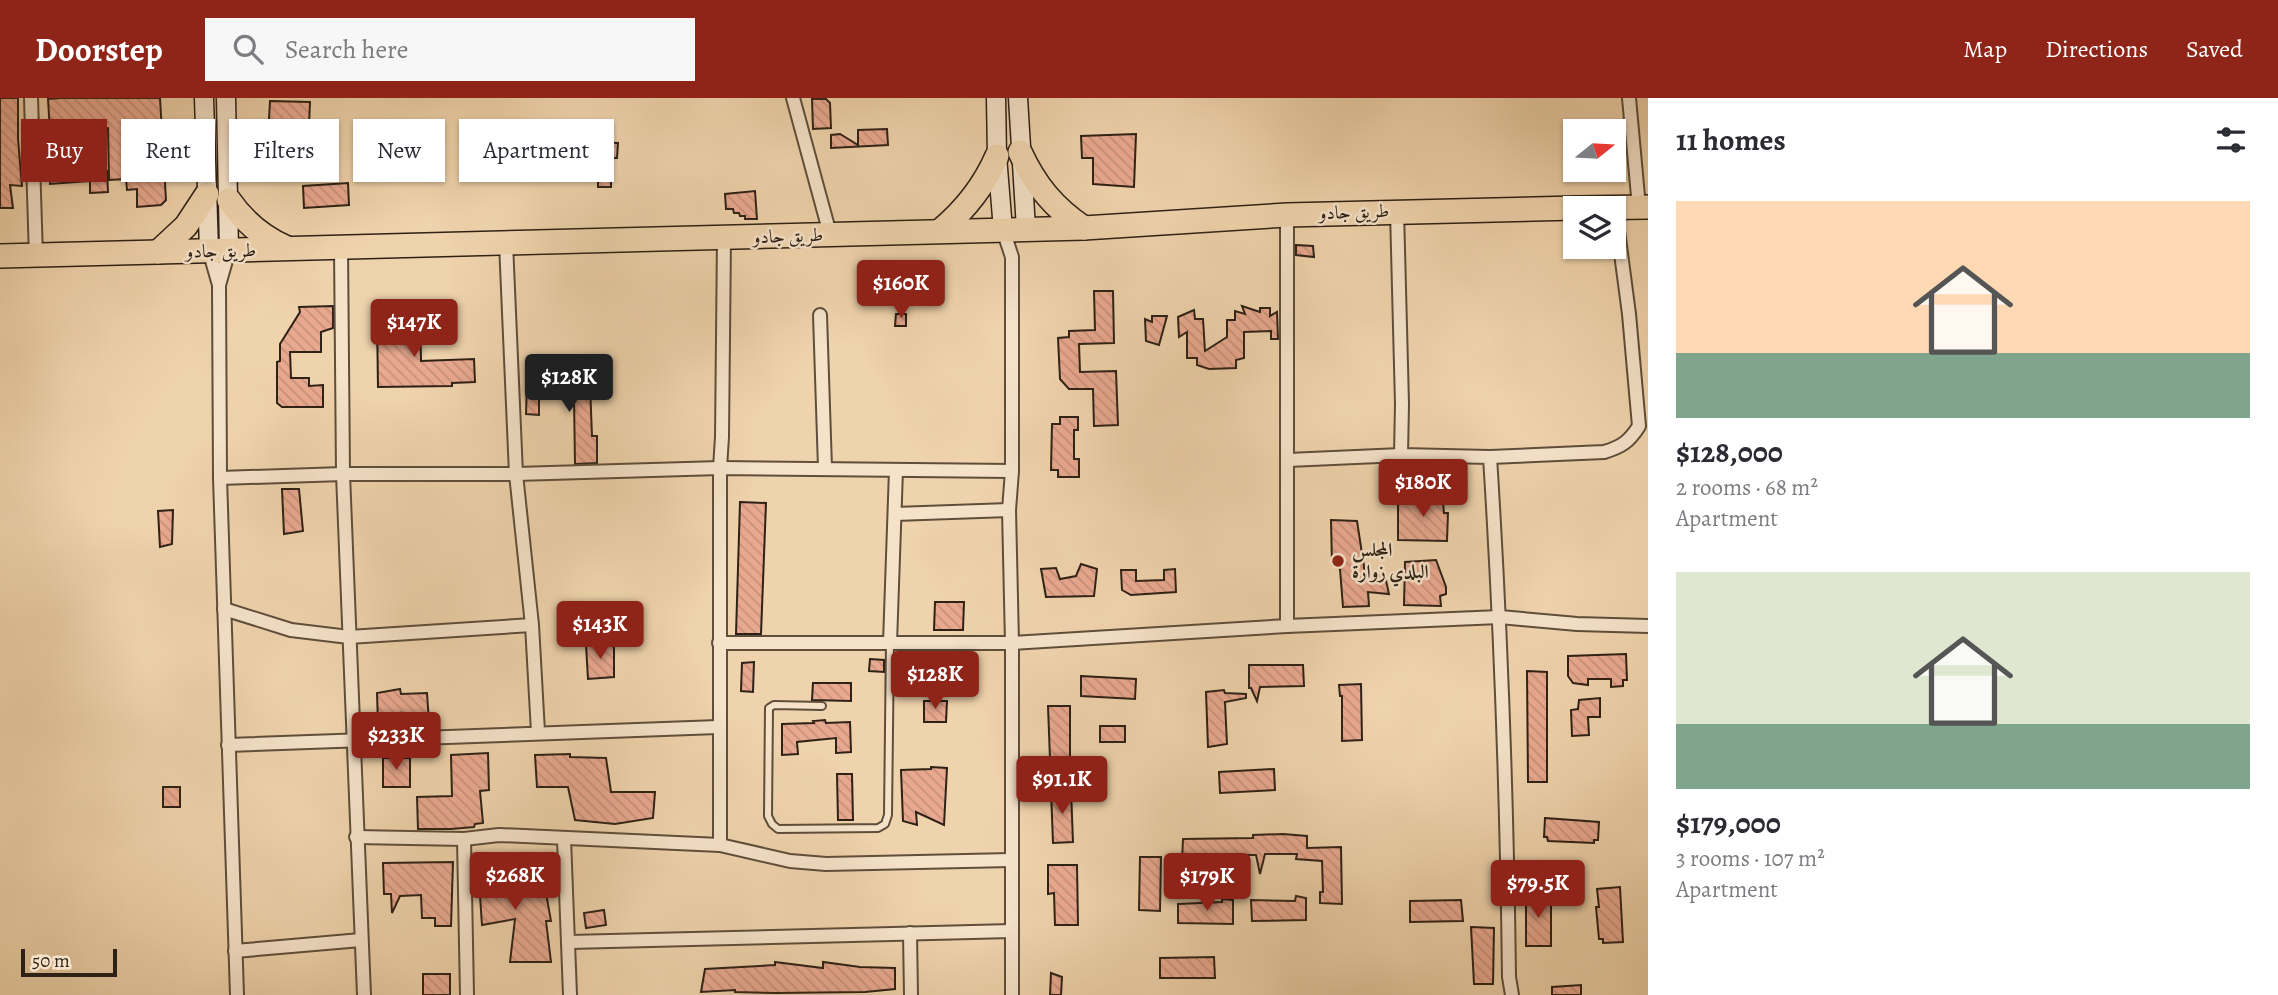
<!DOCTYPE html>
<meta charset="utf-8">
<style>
body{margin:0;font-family:Alegreya,Amiri,serif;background:#f7f7f7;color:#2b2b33;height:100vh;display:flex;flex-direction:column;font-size:26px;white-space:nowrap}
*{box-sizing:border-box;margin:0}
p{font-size:23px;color:#7c7c81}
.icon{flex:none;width:38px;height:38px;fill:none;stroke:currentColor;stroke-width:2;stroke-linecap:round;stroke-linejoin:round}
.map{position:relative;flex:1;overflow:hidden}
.sheet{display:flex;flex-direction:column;background:#fff;width:630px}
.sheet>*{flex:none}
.hud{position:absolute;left:21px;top:21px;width:665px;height:63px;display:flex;gap:14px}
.needle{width:46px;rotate:72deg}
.controls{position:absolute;left:1563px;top:21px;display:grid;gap:14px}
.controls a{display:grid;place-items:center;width:63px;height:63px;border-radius:0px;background:#fff;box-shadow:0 2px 5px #0004;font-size:35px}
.scale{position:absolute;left:21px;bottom:18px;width:96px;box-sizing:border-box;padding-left:7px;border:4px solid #2e2115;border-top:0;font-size:19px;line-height:24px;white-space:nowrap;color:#2e2115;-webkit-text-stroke:5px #f5e2c9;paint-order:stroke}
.price{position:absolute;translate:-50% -60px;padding:0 16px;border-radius:7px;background:#8f2418;color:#fff;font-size:23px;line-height:46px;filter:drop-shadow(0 2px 4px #0008)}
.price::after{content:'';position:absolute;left:50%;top:42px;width:21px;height:16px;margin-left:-10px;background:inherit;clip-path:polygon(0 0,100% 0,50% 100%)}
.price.selected{background:#222;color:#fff}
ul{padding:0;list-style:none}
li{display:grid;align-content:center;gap:14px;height:371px;padding:0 28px}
li span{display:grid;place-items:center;height:217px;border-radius:0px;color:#555}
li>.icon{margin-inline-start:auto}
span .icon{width:126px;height:126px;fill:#fffc;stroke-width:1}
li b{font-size:30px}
h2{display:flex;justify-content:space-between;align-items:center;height:84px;padding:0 28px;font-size:30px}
.pill{padding:0 24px;border-radius:0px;background:#fff;box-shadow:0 2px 5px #0004;font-size:24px;line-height:63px}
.pill.selected{background:#8f2418;color:#fff}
header{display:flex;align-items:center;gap:42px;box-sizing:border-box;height:98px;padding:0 35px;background:#8f2418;color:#fff}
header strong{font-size:33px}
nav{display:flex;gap:38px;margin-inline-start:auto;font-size:24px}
.search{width:490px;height:63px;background:#f7f7f7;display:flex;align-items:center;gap:18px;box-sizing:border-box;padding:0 24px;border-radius:0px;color:#7c7c81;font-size:26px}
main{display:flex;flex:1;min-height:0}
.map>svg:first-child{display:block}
.building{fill:url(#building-back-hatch);stroke:#2e2115;stroke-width:2}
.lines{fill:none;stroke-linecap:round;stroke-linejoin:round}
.lane-casing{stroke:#5e4e3b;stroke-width:10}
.street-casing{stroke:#5e4e3b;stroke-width:16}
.secondary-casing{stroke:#2e2115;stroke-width:21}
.highway-casing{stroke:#2e2115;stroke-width:26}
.lane{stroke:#f5e2c9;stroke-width:6}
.street{stroke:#f5e2c9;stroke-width:12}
.secondary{stroke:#f5e2c9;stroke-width:18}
.highway{stroke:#efd3ac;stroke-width:23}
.poi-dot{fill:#8f2418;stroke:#f5e2c9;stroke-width:2.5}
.labels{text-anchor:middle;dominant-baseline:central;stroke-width:5;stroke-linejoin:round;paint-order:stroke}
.street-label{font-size:19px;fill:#2e2115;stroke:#f5e2c9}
.poi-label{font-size:19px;font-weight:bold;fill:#2e2115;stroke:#f5e2c9;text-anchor:start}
</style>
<header>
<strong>Doorstep</strong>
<div class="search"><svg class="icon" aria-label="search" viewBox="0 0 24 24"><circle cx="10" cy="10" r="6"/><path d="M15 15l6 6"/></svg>Search here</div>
<nav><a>Map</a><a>Directions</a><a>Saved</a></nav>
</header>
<main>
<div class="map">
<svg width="1648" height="897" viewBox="0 0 1648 897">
<defs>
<pattern id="building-back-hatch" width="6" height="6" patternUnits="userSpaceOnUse" patternTransform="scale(1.75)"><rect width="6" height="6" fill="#e9a990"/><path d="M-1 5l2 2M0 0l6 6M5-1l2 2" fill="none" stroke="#c8917b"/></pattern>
</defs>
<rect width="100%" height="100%" fill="#efd3ac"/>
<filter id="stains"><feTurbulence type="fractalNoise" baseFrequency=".00286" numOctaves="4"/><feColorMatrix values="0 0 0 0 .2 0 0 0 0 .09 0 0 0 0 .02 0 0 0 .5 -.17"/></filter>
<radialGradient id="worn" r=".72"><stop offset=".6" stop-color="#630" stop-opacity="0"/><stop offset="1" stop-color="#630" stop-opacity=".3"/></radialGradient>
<g class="building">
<path d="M0,0H18V41L22,88L10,87L13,110H0Z"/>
<path d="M61,0H160L166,102L161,107L137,109V91L127,92L126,81L109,82L108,30L69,34L72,72L107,73L108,94L90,95V83L50,86L52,67L48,1Z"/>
<path d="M812,1H826L830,5L831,30L813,31Z"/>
<path d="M270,3L310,4L309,27L289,26V56H267Z"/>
<path d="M887,31L888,47L831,50V37L840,36L858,47V32Z"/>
<path d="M1136,36L1134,89L1093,86V60H1082L1081,38Z"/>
<path d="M589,44L618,45L617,60H611V89H598V59H589Z"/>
<path d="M348,85L349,107L304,110L303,88Z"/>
<path d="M755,93L757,121H745V118H740L739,115H734L733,111H726L725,96Z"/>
<path d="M1296,147L1313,148L1314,159L1296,157Z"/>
<path d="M1094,193H1113L1114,245L1079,246L1080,274L1116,273L1118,327L1094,328L1093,291H1069L1060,281L1058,240L1069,239V233L1095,232Z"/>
<path d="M333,208V230L321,234V254H290L291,280H309V288L323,287V309H282L277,305V264L280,263V246L300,214L299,209Z"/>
<path d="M1242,208L1260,214V210H1270V218L1277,214L1278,241H1271V233L1244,234V260L1236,262V270L1209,271L1197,267V260H1187V234L1179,239L1178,219L1194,212L1195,221H1203L1205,253L1227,239V222H1235V213L1245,216Z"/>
<path d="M449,212L450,224H435L434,213Z"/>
<path d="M896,216H906V228H895Z"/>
<path d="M1152,218H1167L1159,247L1146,243L1145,221L1152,224Z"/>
<path d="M420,220L421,263L474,261L475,284L452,285V288L378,289L377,221Z"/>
<path d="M527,283H572V287H590L592,338H597V365L575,366L574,301H562V296H542V301H539V317L526,316Z"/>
<path d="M1060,319H1078V332H1074V361H1079V379H1058V372H1051L1052,326H1060Z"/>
<path d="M282,391H299L303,433L284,436Z"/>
<path d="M1442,395L1444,415H1448L1447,443L1398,442V400L1418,401L1417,397Z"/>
<path d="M740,404L766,405L761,536H736Z"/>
<path d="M173,412L172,446L160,449L158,413Z"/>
<path d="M1331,422L1357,423L1365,475L1385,478L1389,496L1368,494L1369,508L1343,509L1340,471L1332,467Z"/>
<path d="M1436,462L1446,489V496L1440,498L1441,508L1404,507L1405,464Z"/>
<path d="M1081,466L1097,471L1094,498L1046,499L1041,471L1056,470L1060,481L1076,478Z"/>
<path d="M1175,471L1176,494L1131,497L1122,492L1121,472H1136V483L1164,482V472Z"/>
<path d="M935,504H964L963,532H934Z"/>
<path d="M586,547H614V579L588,581Z"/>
<path d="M1626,556L1627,582H1623V588L1611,589V581H1588V587L1573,585L1568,578V558Z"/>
<path d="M898,559L910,560L909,573L897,572Z"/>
<path d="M870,561L884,562V574L869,573Z"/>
<path d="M754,564L753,594L741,593L742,565Z"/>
<path d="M1249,567H1303L1304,588L1260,589L1257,603L1251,590H1249Z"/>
<path d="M1527,573L1547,574V684H1528Z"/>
<path d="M1081,578L1136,581L1135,601L1081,598Z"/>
<path d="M813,585H851V603L812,602Z"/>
<path d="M1361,586L1362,642L1342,643V598H1340L1339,587Z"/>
<path d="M400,591L401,596L427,595L429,624L416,625L401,615L402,625L378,626L377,595Z"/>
<path d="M1224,592L1225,595L1246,596V600L1225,604L1227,646L1208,649L1206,594Z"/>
<path d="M1600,600V619H1588L1589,637L1572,638L1571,612L1578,611L1579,602Z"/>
<path d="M924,603H947L946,624H924Z"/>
<path d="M1048,608H1070V661H1050Z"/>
<path d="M825,622L826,625L850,624L851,654L836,655V640L797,644L798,656L782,657V626L814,625L813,623Z"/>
<rect x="1100" y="628" width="25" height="16"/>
<path d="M488,655L489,692L480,693L483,725L475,726L474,729L451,731H418L417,699L452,698L451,657Z"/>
<path d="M570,656V659L606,660L611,694H655L653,720L615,726L575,722L568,689H537L535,657Z"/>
<rect x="383" y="660" width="27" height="29"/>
<path d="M931,669L947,670L944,727L916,714L917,727L903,723L901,672L931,671Z"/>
<path d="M1274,671L1275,692L1220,695L1219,674Z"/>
<path d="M837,676H852L853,722H838Z"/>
<rect x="163" y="689" width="17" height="20"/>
<path d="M1051,692H1071L1073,744L1053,745Z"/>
<path d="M1545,720L1599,724L1598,742H1594V745L1548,743L1547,739H1544Z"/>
<path d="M1283,736L1307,738V750L1341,749L1342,806L1320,805V794H1323L1322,763L1296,761L1297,756H1265L1260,776L1256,757H1233V763H1182L1183,741L1253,740V737Z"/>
<path d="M1140,759H1161L1160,813L1139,812Z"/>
<path d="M508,763L514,798L546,795L551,823H546L551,864H510L515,821L482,827L480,798L474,766Z"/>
<path d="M453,764L451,828H435V820H422L421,797L400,798L392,815L391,796H384L383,765Z"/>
<path d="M1048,767H1077L1078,827H1055L1054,795L1048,796Z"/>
<path d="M1620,789L1623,844L1603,845V841H1599L1596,809H1599L1597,791Z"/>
<rect x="1526" y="796" width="25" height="52"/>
<path d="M1296,798L1306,800V822L1252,823L1251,802L1295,803Z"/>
<path d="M1222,801L1233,802V826L1178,825V806L1222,804Z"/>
<path d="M1461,802L1463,823L1410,824V803Z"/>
<path d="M604,812L606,827L586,830L584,815Z"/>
<path d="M1471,829L1494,830L1493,886H1474Z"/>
<path d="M1214,859L1215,880H1160V860Z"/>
<path d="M775,864L823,870V864L860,869L895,870V891L865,894L775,895L735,894V892L701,894L705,871L775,867Z"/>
<path d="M1051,875L1062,879L1061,897H1050Z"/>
<rect x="423" y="876" width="27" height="21"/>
<path d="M1581,887V897H1552V889Z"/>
</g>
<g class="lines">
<g class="lane-casing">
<path id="lane" d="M822,608L774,607L769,610L768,718L772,726L778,731L878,730L885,726L888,717L890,545"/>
</g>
<g class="street-casing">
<g id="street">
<path d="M31,0L36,159"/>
<path d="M793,0L830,136"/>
<path d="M1629,0L1639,109"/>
<path d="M1397,113L1402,306L1401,357L1490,359C1501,533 1507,706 1509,879L1512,897"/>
<path d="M1003,132L1012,159V373L1009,412L1012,545V897"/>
<path d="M506,145L516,376L532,527L538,634"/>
<path d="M341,149L343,376L364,897"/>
<path d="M209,152L219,187L220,380L237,897"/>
<path d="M219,187L229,152"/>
<path d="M820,217L825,370"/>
<path d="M1490,359L1604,354C1621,349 1629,344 1639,328L1629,216L1615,110"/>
<path d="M1288,362L1401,357"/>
<path d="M220,380L343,376H516L720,370L1012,373"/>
<path d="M895,416L1009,412"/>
<path d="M224,511L291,532L349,539L532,527"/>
<path d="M1287,528L1500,519L1577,526L1648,528"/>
<path d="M719,545H1012L1287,528V117"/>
<path d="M890,545L896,372"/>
<path d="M228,647L718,629"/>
<path d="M356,739L464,741L499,737L524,738L720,747L790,763L826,766L1011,762"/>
<path d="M464,741L467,897"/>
<path d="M564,741L570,897"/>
<path d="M720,747V370L722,339L724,139"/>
<path d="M910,835L911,897"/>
<path d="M569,844L1012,833"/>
<path d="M235,853L361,842"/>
</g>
</g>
<g class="secondary-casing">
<g id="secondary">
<path d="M204,0L209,152"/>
<path d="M226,0L229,152"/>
<path d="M996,0L997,58L1003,132"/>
<path d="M1018,0L1026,131"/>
</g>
</g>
<g class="highway-casing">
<g id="highway">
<path d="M1020,54C1035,87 1054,110 1084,130"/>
<path d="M229,102C244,124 262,139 287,150"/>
<path d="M1578,110L1648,109"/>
<path d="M941,132C966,111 984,88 997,58"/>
<path d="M158,154L186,128L207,96"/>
<path d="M0,158L1084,130L1287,117L1575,110"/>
</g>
</g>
<use href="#lane" class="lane"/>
<use href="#street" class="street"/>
<use href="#secondary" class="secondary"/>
<use href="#highway" class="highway"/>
</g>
<circle class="poi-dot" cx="1338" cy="463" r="7"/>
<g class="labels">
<g class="street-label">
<text transform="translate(1354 114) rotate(-2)">طريق جادو</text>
<text transform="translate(788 138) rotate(-2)">طريق جادو</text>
<text transform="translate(221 153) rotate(-1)">طريق جادو</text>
</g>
<g class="poi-label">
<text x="1352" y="452">المجلس<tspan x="1352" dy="22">البلدي زوارة</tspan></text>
</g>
</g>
<rect width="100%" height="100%" filter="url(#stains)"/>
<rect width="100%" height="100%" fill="url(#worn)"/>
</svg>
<div class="controls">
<a><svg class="needle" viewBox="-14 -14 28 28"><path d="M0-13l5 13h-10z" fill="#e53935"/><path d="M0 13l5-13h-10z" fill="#7c7c81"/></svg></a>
<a><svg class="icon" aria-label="layers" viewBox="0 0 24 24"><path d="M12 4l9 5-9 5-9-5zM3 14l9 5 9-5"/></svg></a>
</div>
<div class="scale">50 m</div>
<b class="price" style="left:901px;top:222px">$160K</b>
<b class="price" style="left:414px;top:261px">$147K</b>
<b class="price selected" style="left:569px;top:316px">$128K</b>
<b class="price" style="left:1423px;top:421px">$180K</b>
<b class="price" style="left:600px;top:563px">$143K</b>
<b class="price" style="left:935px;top:613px">$128K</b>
<b class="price" style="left:396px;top:674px">$233K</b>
<b class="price" style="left:1062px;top:718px">$91.1K</b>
<b class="price" style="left:515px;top:814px">$268K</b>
<b class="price" style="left:1207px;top:815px">$179K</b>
<b class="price" style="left:1538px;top:822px">$79.5K</b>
<div class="hud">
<a class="pill selected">Buy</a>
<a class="pill">Rent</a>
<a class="pill">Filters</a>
<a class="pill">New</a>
<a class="pill">Apartment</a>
</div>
</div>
<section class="sheet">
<h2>11 homes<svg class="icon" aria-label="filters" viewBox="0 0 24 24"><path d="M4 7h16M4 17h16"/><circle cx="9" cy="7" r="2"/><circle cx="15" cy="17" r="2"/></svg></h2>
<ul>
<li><span style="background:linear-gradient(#ffd9b3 70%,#7fa58c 0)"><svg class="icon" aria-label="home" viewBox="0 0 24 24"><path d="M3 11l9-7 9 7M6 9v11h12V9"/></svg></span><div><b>$128,000</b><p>2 rooms · 68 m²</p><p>Apartment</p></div></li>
<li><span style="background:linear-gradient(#dfe7d0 70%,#7fa58c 0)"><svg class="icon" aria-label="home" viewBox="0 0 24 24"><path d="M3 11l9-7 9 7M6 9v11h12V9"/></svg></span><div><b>$179,000</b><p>3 rooms · 107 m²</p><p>Apartment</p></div></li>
</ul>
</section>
</main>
